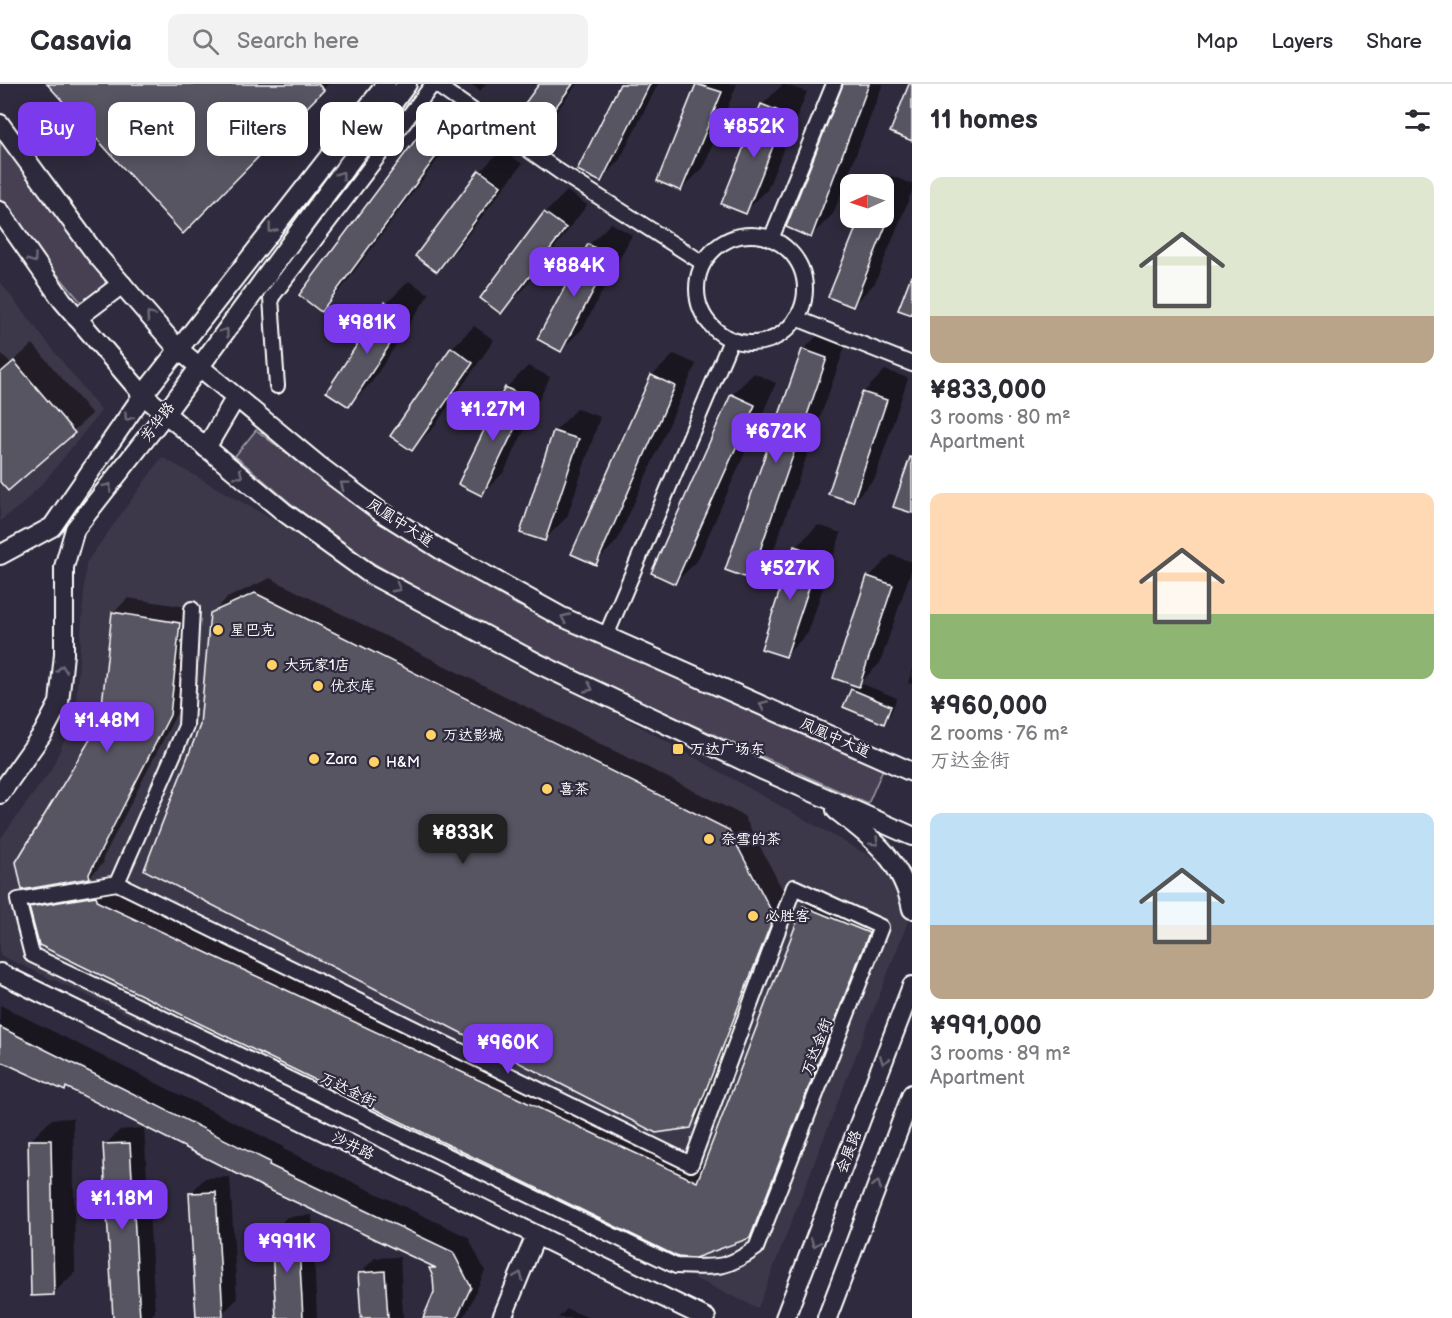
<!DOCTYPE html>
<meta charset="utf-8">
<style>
body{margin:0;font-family:"Balsamiq Sans","LXGW WenKai TC",sans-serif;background:#f2f2f3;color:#2b2b33;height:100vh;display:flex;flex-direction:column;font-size:22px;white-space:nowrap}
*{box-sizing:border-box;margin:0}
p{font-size:20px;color:#7c7c81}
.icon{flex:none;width:33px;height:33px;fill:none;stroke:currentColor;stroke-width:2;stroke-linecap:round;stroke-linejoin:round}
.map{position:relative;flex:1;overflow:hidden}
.panel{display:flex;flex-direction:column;background:#fff;width:540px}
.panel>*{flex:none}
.hud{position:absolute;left:18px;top:18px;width:570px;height:54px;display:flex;gap:12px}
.needle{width:39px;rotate:267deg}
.controls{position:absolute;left:840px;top:90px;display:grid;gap:12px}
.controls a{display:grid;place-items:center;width:54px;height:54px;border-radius:12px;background:#fff;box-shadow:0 3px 15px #0003;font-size:30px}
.price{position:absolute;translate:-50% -51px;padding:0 14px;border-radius:12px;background:#7c3aed;color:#fff;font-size:20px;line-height:39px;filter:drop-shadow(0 2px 3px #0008)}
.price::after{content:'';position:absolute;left:50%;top:36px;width:18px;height:14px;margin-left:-9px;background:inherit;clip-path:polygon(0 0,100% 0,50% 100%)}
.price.selected{background:#222;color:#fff}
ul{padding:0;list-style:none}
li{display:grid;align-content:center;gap:12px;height:318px;padding:0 18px}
li span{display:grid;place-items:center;height:186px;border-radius:12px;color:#555}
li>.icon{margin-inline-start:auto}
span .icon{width:108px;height:108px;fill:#fffc;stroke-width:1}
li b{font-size:26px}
h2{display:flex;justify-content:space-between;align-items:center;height:72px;padding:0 18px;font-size:26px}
.tag{padding:0 21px;border-radius:12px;background:#fff;box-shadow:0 3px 15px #0003;font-size:21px;line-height:54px}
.tag.selected{background:#7c3aed;color:#fff}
header{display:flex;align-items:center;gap:36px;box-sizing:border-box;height:84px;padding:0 30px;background:#fff;border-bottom:2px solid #e1e1e2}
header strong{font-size:28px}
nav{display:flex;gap:33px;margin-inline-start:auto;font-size:21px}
.search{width:420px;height:54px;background:#f2f2f3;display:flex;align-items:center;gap:15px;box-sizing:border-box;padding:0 21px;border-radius:12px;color:#7c7c81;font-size:22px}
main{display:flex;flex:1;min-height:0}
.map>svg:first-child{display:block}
.built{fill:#3c3749}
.green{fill:#464152;stroke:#a2a0a8;stroke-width:1.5}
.shadow{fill:#0007;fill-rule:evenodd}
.building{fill:#595564;stroke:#fff;stroke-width:1.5}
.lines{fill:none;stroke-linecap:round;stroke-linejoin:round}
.street-casing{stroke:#fff;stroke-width:18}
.secondary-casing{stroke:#fff;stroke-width:22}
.street{stroke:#2f2a3d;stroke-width:14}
.secondary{stroke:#2f2a3d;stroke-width:18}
.oneway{stroke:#6d6a77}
.poi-dot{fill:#ffd166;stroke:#2f2a3d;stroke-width:2}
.labels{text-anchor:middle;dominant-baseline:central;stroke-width:4.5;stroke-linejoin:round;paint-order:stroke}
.street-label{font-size:15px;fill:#fff;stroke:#2f2a3d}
.poi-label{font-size:15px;fill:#fff;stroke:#2f2a3d;text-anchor:start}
</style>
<header>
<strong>Casavia</strong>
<div class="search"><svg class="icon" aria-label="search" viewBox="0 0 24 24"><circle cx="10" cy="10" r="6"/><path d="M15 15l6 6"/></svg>Search here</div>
<nav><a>Map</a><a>Layers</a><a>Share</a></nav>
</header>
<main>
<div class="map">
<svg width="912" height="1234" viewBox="0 0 912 1234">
<rect width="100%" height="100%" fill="#2f2a3d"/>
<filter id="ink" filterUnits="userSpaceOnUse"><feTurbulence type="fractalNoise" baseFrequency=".0167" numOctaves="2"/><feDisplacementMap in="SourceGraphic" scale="12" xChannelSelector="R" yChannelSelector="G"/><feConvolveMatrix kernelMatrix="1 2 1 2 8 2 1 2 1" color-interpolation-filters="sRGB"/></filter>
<g filter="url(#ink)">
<g class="built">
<path d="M0,198L101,327L44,398L20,422L0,437Z"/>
<path d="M162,373L912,796V827L758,1224L0,871V755L51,686L75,632L86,479Z"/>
</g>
<g class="green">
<path d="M0,52L61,139L105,190V201L85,217H80L24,151L0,116Z"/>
<path d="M256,346L379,439L517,521L883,685L868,720L642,618L482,541L373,479L295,423L235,372Z"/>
</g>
<g class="shadow">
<path d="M49,0H328L183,148Z"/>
<path d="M471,0H486L480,7Z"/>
<path d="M541,0H577L553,32L531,54Z"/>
<path d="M621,0H658L619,77L600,96Z"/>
<path d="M697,0H737L703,84L681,106L658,96Z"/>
<path d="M783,0L807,8L767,106L745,128L762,21Z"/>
<path d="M843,0H883L833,130L811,152Z"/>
<path d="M451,18L470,32L342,204L321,226L429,40Z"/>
<path d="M502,65L522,80L458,164L436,186L417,171L481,87Z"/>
<path d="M892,92L912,100V107L875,199L853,221L830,212L862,134H884L883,100Z"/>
<path d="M567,107L587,121L523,206L501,228L482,213L545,129Z"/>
<path d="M611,139L632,151L583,244L561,266L589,161ZM614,166L616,167L576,242H573Z"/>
<path d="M409,197L429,210L371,299L349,321L328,307L387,219Z"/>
<path d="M474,242L494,256L434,343L412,365L452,264Z"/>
<path d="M825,244L849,251L772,471L750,493L727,485L803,266Z"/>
<path d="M33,260L92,330L8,405L0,396V268L11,279Z"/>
<path d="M674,270L696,280L617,457L595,479L652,292Z"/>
<path d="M528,282L550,293L504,388L482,410L506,304Z"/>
<path d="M885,286L908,294L875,394L853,417L863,309Z"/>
<path d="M754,289L776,299L697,477L675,499L732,311Z"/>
<path d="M577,325L600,333L567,433L545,455L522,448L555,347Z"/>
<path d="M818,441L841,449L808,549L786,571L796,463Z"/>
<path d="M891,471L912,478V484L880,579L860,599L897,614L890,631L883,638L852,606L857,601L869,493Z"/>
<path d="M270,494L744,732L788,816L705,1027L690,1042L211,530L227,514Z"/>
<path d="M128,514L194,524L184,615L103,774L104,778L90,793L23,804L102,640L113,529Z"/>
<path d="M912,585V600L908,599Z"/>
<path d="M113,803L705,1081L804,823L819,808L883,834L765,1138L749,1153L31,824L46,809Z"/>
<path d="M0,921L284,1063L283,1065L468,1153L485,1187L467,1228L461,1234H431L436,1208L435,1193L431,1185L434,1181L68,1002L64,1005L0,975Z"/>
<path d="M73,1034L75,1188L53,1210L30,1057L52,1035Z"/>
<path d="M144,1044L155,1228L149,1234H114L105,1061L120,1046Z"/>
<path d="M230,1093L237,1215L222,1230L190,1110L205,1094Z"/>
<path d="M312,1131L317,1234H277L272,1148L287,1133Z"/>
<path d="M400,1173L403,1234H362L360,1189L375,1174Z"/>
<path d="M567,1225L590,1234H558Z"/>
</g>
<g class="building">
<path d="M47,0H318L324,6L183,150Z"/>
<path d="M539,0H573L531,56L509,41Z"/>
<path d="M620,0H650L601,98L577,86Z"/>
<path d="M696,0L722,8L681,107L657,97Z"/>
<path d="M843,0H869L811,154L786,143Z"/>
<path d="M909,0H912V57L890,48Z"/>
<path d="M761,20L786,30L746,130L721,120Z"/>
<path d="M428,39L449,55L321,228L299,211Z"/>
<path d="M479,86L501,102L437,188L415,172Z"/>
<path d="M544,128L566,144L501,230L480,214Z"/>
<path d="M860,134H889L853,223L828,213Z"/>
<path d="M588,160L611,173L561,268L537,255Z"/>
<path d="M911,192H912V231L898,226Z"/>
<path d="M385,218L408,233L349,323L326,308Z"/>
<path d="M451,263L473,279L412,367L390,352Z"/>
<path d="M802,265L827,274L750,495L725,486Z"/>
<path d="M14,277L75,349L8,407L0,398V289Z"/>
<path d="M651,291L675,302L596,481L571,470Z"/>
<path d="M505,303L529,315L482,412L458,400Z"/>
<path d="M862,308L887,316L853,418L828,410Z"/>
<path d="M731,310L755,321L675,500L651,489Z"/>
<path d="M553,347L579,355L545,457L520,449Z"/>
<path d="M910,373L912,374V429L893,423Z"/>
<path d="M794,462L820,471L786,573L761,565Z"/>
<path d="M867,492L893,501L859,603L833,594Z"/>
<path d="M255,509L729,746L774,832L691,1044L656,1049L144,786L200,641L210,529Z"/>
<path d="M112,528L180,539L170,631L89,790L90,794L22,806L16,778L100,639Z"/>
<path d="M851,605L891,622L884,640L843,623Z"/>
<path d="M96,812L98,818L697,1098L803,822L869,849L750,1154L695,1174L678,1173L39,861L29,823Z"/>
<path d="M0,943L270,1078L269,1081L453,1168L471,1203L457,1234H423L434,1208L433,1193L429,1184H436L259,1101L66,1003L65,1007L0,977Z"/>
<path d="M28,1056H51L54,1211L31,1212Z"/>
<path d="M130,1059L140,1234H113L103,1060Z"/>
<path d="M216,1108L223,1232L196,1233L189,1109Z"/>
<path d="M298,1145L303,1234H276L271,1147Z"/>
<path d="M385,1187L388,1234H361L358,1189Z"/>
</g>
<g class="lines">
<g class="street-casing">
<g id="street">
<path d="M435,0L560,88L703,179"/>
<circle cx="751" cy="205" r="54"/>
<path d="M771,155L834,0"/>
<path d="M796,234L912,280"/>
<path d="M277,302L271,214L433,0"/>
<path d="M606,552L731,256"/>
<path d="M117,799L18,816L32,871L676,1182C714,1183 724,1187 756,1164L881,843L794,803L691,1080L117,799L186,642L192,525"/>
</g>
</g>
<g class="secondary-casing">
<g id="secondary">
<path d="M0,40L95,169L178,265L318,381L381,428L446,469L560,532L912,688"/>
<path d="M0,127L62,216L143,311L284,428L370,490L539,580L765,687L912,752"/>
<path d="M77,234L122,200"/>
<path d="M206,364L236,313"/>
<path d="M0,471L52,443L143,311L386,0"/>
<path d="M0,710L43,649L59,619L64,570V483L75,445L165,330L407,0"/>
<path d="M836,726C873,755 902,776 912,825"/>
<path d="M0,889L706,1234"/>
<path d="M502,1234L536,1151"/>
<path d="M785,1234L912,902"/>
<path d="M827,1234L912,1010"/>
</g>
</g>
<use href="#street" class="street"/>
<use href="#secondary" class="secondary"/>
</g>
<defs><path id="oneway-chevron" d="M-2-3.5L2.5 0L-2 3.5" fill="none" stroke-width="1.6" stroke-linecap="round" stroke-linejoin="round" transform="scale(1.5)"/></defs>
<g class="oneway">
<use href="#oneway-chevron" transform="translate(341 91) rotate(-54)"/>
<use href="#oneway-chevron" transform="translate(272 145) rotate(128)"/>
<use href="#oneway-chevron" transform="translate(33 175) rotate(55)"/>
<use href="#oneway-chevron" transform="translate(150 232) rotate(-131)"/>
<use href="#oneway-chevron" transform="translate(225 248) rotate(-54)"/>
<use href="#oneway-chevron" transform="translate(128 333) rotate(124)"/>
<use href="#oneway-chevron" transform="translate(239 391) rotate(39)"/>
<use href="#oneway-chevron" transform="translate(344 401) rotate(-143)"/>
<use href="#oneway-chevron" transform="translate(108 403) rotate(-52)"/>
<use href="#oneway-chevron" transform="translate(397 504) rotate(28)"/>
<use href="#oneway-chevron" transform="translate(565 534) rotate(-155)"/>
<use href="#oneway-chevron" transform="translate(62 585) rotate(-84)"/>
<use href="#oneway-chevron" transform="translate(589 604) rotate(25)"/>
<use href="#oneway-chevron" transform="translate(763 621) rotate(-156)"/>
<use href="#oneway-chevron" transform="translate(875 758) rotate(45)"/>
<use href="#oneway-chevron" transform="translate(884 976) rotate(111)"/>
<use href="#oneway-chevron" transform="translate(877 1101) rotate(-69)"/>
<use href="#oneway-chevron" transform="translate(815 1159) rotate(111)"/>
<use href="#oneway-chevron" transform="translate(519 1192) rotate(-67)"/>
</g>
</g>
<g class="poi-dot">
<circle cx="218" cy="546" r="6"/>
<circle cx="272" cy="581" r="6"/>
<circle cx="318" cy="602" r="6"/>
<circle cx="431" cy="651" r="6"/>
<rect x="672" y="659" width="12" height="12" rx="3"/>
<circle cx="314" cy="675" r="6"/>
<circle cx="374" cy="678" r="6"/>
<circle cx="547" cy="705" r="6"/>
<circle cx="709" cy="755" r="6"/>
<circle cx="753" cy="832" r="6"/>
</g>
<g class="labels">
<g class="street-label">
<text transform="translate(158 338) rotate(-53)">芳华路</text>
<text transform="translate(400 439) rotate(33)">凤凰中大道</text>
<text transform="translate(835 654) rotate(24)">凤凰中大道</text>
<text transform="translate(817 963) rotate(-69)">万达金街</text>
<text transform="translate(348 1006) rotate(26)">万达金街</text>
<text transform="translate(353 1062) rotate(26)">沙井路</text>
<text transform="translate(849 1068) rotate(-69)">会展路</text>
</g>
<g class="poi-label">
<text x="230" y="546">星巴克</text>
<text x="284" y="581">大玩家1店</text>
<text x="330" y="602">优衣库</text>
<text x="443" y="651">万达影城</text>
<text x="690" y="665">万达广场东</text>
<text x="326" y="675">Zara</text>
<text x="386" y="678">H&amp;M</text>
<text x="559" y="705">喜茶</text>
<text x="721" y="755">奈雪的茶</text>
<text x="765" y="832">必胜客</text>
</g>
</g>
</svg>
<div class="controls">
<a><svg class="needle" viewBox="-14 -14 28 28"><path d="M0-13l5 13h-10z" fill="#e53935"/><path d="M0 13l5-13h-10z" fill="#7c7c81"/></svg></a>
</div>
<b class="price" style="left:754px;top:75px">¥852K</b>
<b class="price" style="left:574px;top:214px">¥884K</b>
<b class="price" style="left:367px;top:271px">¥981K</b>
<b class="price" style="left:493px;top:358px">¥1.27M</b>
<b class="price" style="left:776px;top:380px">¥672K</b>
<b class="price" style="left:790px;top:517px">¥527K</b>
<b class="price" style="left:107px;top:669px">¥1.48M</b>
<b class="price selected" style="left:463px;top:781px">¥833K</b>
<b class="price" style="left:508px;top:991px">¥960K</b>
<b class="price" style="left:122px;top:1147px">¥1.18M</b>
<b class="price" style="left:287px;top:1190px">¥991K</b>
<div class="hud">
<a class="tag selected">Buy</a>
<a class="tag">Rent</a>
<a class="tag">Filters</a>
<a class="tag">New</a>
<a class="tag">Apartment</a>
</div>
</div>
<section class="panel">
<h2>11 homes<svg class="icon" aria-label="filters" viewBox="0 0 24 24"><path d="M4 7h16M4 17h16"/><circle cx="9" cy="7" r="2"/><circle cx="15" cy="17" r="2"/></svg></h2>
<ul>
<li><span style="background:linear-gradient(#dfe7d0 75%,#b9a48a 0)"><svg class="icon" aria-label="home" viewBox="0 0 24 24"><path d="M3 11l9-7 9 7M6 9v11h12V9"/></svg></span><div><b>¥833,000</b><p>3 rooms · 80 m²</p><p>Apartment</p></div></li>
<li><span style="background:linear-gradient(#ffd9b3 65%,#8fb573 0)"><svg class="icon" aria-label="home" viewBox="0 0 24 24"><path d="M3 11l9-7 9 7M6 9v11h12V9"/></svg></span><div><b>¥960,000</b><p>2 rooms · 76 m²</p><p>万达金街</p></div></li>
<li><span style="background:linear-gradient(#bfe0f5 60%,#b9a48a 0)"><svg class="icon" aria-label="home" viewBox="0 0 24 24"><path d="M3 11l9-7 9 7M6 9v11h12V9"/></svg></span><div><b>¥991,000</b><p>3 rooms · 89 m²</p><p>Apartment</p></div></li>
</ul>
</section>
</main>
